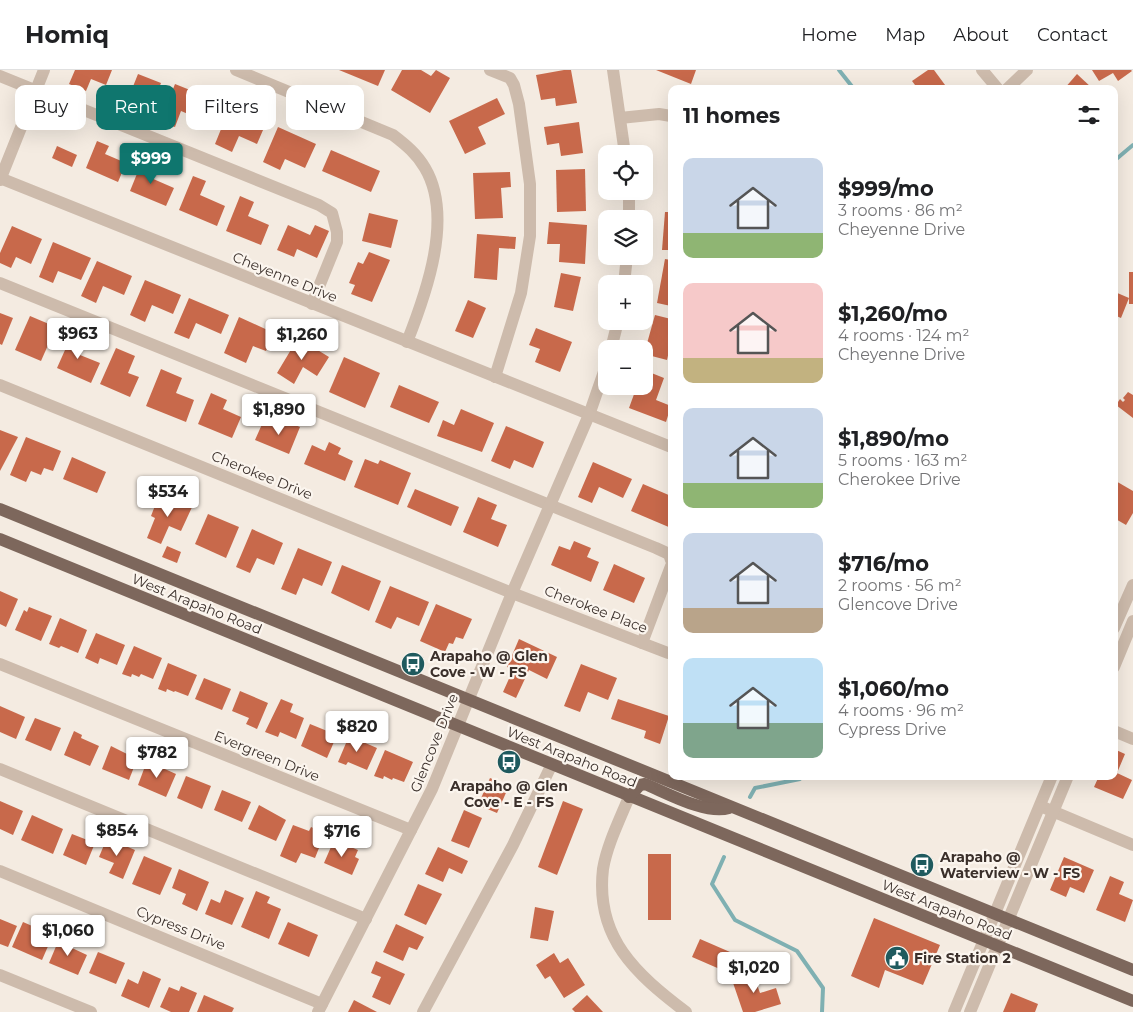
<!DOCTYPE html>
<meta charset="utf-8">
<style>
body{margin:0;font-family:Montserrat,sans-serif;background:#f2f2f2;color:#202124;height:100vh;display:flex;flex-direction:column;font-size:19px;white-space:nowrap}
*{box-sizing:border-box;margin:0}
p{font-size:16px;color:#757577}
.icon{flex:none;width:28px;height:28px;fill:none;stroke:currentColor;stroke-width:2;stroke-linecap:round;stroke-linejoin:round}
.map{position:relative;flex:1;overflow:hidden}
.drawer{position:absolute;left:668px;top:15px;width:450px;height:695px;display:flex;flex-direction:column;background:#fff;border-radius:10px;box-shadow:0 5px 20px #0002}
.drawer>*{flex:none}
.top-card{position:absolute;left:15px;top:15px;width:475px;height:45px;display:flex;gap:10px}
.buttons{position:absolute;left:598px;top:75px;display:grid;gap:10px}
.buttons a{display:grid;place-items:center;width:55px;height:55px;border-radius:10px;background:#fff;box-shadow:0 5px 20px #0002;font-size:25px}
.price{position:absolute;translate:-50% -42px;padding:0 11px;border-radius:5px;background:#fff;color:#222;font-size:16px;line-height:32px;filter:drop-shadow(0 1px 2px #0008)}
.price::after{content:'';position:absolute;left:50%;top:30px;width:15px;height:11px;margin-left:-8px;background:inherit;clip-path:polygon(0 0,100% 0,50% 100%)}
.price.active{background:#0f766e;color:#fff}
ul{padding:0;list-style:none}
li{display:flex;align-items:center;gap:15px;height:125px;padding:0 15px}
li span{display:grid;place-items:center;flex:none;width:140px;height:100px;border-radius:10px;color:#555}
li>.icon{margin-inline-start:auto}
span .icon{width:60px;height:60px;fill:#fffc;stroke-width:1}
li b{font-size:21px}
h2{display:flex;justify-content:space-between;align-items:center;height:60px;padding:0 15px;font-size:21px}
.chip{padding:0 18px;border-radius:10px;background:#fff;box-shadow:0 5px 20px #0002;font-size:18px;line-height:45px}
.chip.active{background:#0f766e;color:#fff}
header{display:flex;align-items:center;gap:30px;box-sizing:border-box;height:70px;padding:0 25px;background:#fff;border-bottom:1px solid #e0e0e0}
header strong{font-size:24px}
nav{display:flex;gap:28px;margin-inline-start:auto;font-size:18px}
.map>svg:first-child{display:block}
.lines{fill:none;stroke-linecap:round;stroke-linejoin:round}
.stream{stroke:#7fb0b2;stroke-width:4}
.building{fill:#c8694b}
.minor{stroke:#cdbbac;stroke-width:12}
.major{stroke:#7d675c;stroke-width:12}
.labels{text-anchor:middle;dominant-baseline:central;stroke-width:4.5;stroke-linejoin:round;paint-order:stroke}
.street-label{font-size:14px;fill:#3b302b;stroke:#fbf5ee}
.poi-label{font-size:14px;font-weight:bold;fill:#3b302b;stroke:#fbf5ee;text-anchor:start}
</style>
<header>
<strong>Homiq</strong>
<nav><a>Home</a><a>Map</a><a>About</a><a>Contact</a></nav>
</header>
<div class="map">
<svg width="1133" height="942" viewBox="0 0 1133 942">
<rect width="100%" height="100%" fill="#f4ebe1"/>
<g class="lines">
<g class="stream">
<path d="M839,0L854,19"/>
<path d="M1114,91L1133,75"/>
<path d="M750,727L755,718L800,709L802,706"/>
<path d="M724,787L712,814L735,850L797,881L823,918L822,942"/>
</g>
</g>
<g class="building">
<path d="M75,0H112L106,15L91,9L86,21L69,14Z"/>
<path d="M339,0H385L378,16Z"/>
<path d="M402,0H421L431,6L436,0L450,8L430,43L391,20Z"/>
<path d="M564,0H571L577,33L556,36L555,28L541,30L536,5Z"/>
<path d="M656,0H696L691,14Z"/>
<path d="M928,0H934L948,19H918L912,11Z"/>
<path d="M1092,0H1131L1132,1L1118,11L1113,3L1099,11Z"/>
<path d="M138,4L161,13L151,38L128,29Z"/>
<path d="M1077,4L1093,19H1064Z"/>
<path d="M175,14L215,30L207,52L181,41L175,57L160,52Z"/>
<path d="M497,28L505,44L478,57L486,74L465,84L449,51Z"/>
<path d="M230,37L266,53L257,74L239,66L232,82L215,74Z"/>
<path d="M579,52L583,83L561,86L559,73L547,75L544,57Z"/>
<path d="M278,57L316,74L305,98L285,89L280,100L263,92Z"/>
<path d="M97,71L109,76L105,84L126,93L118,112L86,98Z"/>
<path d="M57,76L77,85L72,97L52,88Z"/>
<path d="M331,80L380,101L371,122L322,101Z"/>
<path d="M143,89L157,95L151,108L174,118L166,136L130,121Z"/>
<path d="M585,99L586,141L557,142L556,100Z"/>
<path d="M510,102L511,117L501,118L503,148L475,149L473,103Z"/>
<path d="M193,106L206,111L200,125L225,136L217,156L179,140Z"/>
<path d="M240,126L254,132L248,146L269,155L261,175L226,161Z"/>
<path d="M665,142H671V180H662Z"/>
<path d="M369,143L398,150L391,178L362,171Z"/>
<path d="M549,152L587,155L585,194L559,192L560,174H547Z"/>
<path d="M288,155L310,165L315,155L329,161L317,188L297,179L294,187L277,180Z"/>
<path d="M12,156L42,169L31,194L16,187L11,198L0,193V183Z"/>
<path d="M477,164L516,167L515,179L499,178L497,210L474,208Z"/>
<path d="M53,172L91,188L81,210L58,201L53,213L39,207Z"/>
<path d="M369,182L390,190L372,232L351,224L355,215L349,213L358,192L363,194Z"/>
<path d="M665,189L671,190V236L657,233Z"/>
<path d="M97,191L132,206L124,225L103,216L96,233L81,226Z"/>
<rect x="1129" y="202" width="4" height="32"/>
<path d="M561,203L581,207L573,241L554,237Z"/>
<path d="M145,210L181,225L173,244L152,235L145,252L130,245Z"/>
<path d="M1115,222L1129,228L1121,248L1114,245Z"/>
<path d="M189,228L229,245L221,264L196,253L189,269L174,263Z"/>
<path d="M468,230L486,238L473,268L455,261Z"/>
<path d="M0,243L13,248L2,275L0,274Z"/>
<path d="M655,245L671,249V273L667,290L644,284Z"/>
<path d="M30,246L56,257L41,291L15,280Z"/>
<path d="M239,247L274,263L266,281L253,276L246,293L224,283Z"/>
<path d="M536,258L572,272L560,302L535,292L540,279L529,275Z"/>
<path d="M73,262L88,268L80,285L100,293L91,313L57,298Z"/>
<path d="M298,268L329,287L317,306L303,297L294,314L277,303Z"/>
<path d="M116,278L135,286L128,303L139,307L130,327L100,314Z"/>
<path d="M344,287L380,303L365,338L329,322Z"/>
<path d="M161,299L182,308L176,323L194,330L186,352L146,336Z"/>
<path d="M644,300L664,308L656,330L671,336L666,352L629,338L637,316H644Z"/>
<path d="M399,315L439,332L429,353L390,337Z"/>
<path d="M1128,322L1133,325V348L1116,335L1120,329L1123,332L1125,330L1123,328Z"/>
<path d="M211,323L227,330L223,339L241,347L232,368L198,354Z"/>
<path d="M461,339L494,353L482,382L437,366L443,350L454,355Z"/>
<path d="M281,349L300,357L289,384L255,370L263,352L277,358Z"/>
<path d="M506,356L544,372L533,398L514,390L510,399L491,391Z"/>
<path d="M0,360L18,367L0,401Z"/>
<path d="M26,367L61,381L53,401L44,398L41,405L31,401L26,412L10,405Z"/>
<path d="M329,372L341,378L338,384L353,391L345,411L304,394L312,375L325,381Z"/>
<path d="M72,387L106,402L97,423L63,409Z"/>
<path d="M365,389L378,394L380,390L411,403L398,435L354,417Z"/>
<path d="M593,392L632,409L623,428L599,417L592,433L578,427Z"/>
<path d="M1114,410L1133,421V443L1126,455L1114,448Z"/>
<path d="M643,414L671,426V458L631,441Z"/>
<path d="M415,419L459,437L451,456L407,437Z"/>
<path d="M478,427L497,435L491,449L507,455L498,477L463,462Z"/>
<path d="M158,428L173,434L175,428L193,435L181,461L169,456L161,474L147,468L155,448L151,446Z"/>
<path d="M208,444L239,457L226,488L195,474Z"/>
<path d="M252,459L283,473L274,495L257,488L250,503L236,497Z"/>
<path d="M574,471L591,478L587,487L599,492L591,512L551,495L559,476L570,480Z"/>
<path d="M167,476L181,482L177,493L162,487Z"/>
<path d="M298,478L332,492L322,516L303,508L296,525L281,519Z"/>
<path d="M614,494L645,508L634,533L603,520Z"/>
<path d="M342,495L381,511L369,541L331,523Z"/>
<path d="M390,516L429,532L419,556L397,547L391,559L375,552Z"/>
<path d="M0,521L18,529L6,557L0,554Z"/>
<path d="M436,534L472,549L463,569L456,567L453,574L449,573L445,582L420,571Z"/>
<path d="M29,537L52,546L41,571L15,560L24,540L27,542Z"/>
<path d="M60,548L87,560L78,583L61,576L59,578L49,574Z"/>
<path d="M96,563L125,575L117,595L100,588L98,594L85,588Z"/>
<path d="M519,569L557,587L547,609L529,600L516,628L503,622L513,600L507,597Z"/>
<path d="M134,576L162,588L153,609L141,604L139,607L132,604L131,607L122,604Z"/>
<path d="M168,593L197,605L188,626L175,621L174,622L167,619L166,622L158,619Z"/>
<path d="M581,594L617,608L608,630L588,622L580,642L564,636Z"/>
<path d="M204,608L231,619L222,640L195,629Z"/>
<path d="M240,621L268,633L257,659L246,654L249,648L232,641Z"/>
<path d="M281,629L293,634L290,642L304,648L296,669L280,662L278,667L265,662Z"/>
<path d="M618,629L669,646L660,674L644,668L646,661L611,649Z"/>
<path d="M0,636L25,647L16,669L0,662Z"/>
<path d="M35,648L61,658L51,681L25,670Z"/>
<path d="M310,654L337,665L327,688L301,676Z"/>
<path d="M74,661L82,665L81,668L99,676L90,696L64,685Z"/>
<path d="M349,666L377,678L367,700L348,692L346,695L338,692Z"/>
<path d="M111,676L137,689L129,710L102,699Z"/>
<path d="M1114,679L1125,684L1117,703L1132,710L1123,729L1094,717L1099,706H1114Z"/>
<path d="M385,680L413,692L404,712L393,708L392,710L384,706L383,709L374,706Z"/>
<path d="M147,691L176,704L166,727L138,715Z"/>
<path d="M186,706L211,716L202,739L177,728Z"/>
<path d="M490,708L509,716L497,743L478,735Z"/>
<path d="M222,720L251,732L242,752L214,740Z"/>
<path d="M0,731L23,741L13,765L0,759Z"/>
<path d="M563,731L583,739L557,805L538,797Z"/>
<path d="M259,735L286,750L276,771L248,759Z"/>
<path d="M464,740L482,748L469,778L451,771Z"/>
<path d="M32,745L63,759L53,784L21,770Z"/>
<path d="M293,755L309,761L311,757L325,763L315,788L301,783L296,793L280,786Z"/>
<path d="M72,764L95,773L86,795L63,785Z"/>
<path d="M107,768L135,780L123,809L109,803L114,793L99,787Z"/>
<path d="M334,770L358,780L355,787L359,789L352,805L324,793Z"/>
<path d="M438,777L468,791L462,804L449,798L443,812L425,804Z"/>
<rect x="648" y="784" width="23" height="66"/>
<path d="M144,786L172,798L160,825L132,814Z"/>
<path d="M1064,787L1094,800L1084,823L1070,817L1066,827L1050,820Z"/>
<path d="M179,799L209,812L197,841L182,834L186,824L172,818Z"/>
<path d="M1110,806L1124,812L1119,824L1133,830L1125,852L1096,840Z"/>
<path d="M418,814L442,824L426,855L404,845Z"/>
<path d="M225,820L244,828L232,855L205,844L211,829L220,833Z"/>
<path d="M256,821L270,827L267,833L281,839L269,869L241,857Z"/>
<path d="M535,837L554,841L548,871L530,868Z"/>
<path d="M874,848L940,875L923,915L885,900L879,918L851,906Z"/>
<path d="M0,849L17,856L8,877L0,874Z"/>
<path d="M23,852L53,865L42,890L12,877Z"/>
<path d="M288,852L318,865L309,887L278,874Z"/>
<path d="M396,854L424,867L417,880L409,877L403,891L383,882Z"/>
<path d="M60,867L74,873L72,878L87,885L78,905L49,893Z"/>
<path d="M700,869L730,882L722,900L692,887Z"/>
<path d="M98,882L125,893L116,914L89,903Z"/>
<path d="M554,883L560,893L568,888L585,915L564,928L550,906L545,909L536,895Z"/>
<path d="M376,891L405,904L390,935L372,927L381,907L371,903Z"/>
<path d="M752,900L760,923L776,918L781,934L755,942H743L731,907Z"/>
<path d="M143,901L161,909L149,938L121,926L128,909L138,914Z"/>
<path d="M181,916L197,923L189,942H171L160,937L169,917L179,921Z"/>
<path d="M1011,923L1038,934L1035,942H1003Z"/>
<path d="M204,925L234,938L232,942H197Z"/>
<path d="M587,925L603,942H575L572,939Z"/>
<path d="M354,930L377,942H348Z"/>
</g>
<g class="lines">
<g class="minor">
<path d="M236,0L393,65C406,75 417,84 425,98C454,147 426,224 407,272"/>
<path d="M490,0L510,8L514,15L519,34L530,114V166L521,223L495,307"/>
<path d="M613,0L625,84"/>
<path d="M982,0L998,19"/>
<path d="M0,6L319,135L332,143L337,162V172L312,234"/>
<path d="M1007,19L1027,0"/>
<path d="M620,48L659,44L671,46"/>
<path d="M0,108L671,377"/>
<path d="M0,110L44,0"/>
<path d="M629,149V121"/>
<path d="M0,213L656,478L669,484L671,490"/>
<path d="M624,214L627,186"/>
<path d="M611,279L618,251"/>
<path d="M0,315L512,523L668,583"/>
<path d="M1114,558L1133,515"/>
<path d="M642,573L671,496"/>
<path d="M0,594L411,760"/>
<path d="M1114,597L1133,551"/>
<path d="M1114,661L1133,669"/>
<path d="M0,699L366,849"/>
<path d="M629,727C620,749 607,775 603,799C595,868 636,904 686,942"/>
<path d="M1045,738L1133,775"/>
<path d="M0,801L322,934"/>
<path d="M0,905L91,942"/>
<path d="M318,942L432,719L512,523L589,345L606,296"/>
<path d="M423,942L513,775L551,696"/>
<path d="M954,942L1052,706"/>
<path d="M970,942L1068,706"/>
</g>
<g class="major">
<path d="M0,439L1133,900"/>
<path d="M0,469L1133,931"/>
<path d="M629,727L640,715L645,714C667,723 706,745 729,738"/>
</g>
</g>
<defs>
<g id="bus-disc" transform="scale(1.25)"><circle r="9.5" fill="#1f5a5e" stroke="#fbf5ee"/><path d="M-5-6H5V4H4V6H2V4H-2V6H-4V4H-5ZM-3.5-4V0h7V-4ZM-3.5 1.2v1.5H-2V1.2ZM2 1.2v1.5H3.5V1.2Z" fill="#fff"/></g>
<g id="civic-disc" transform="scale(1.25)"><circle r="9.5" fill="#1f5a5e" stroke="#fbf5ee"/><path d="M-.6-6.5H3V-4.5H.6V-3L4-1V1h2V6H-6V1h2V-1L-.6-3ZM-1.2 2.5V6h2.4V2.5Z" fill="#fff"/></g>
</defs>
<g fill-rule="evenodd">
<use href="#bus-disc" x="413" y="594"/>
<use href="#bus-disc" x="509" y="692"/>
<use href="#bus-disc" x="922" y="795"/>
<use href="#civic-disc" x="897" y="888"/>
</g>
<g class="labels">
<g class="street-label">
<text transform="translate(285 207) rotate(22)">Cheyenne Drive</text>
<text transform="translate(262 405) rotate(22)">Cherokee Drive</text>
<text transform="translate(197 534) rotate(22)">West Arapaho Road</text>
<text transform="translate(596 539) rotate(21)">Cherokee Place</text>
<text transform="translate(434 673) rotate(-68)">Glencove Drive</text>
<text transform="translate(267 686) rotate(22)">Evergreen Drive</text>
<text transform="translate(572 687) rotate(22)">West Arapaho Road</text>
<text transform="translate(947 840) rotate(22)">West Arapaho Road</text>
<text transform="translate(181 858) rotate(22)">Cypress Drive</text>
</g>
<g class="poi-label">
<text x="430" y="586">Arapaho @ Glen<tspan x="430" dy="16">Cove - W - FS</tspan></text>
<text x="509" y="716" text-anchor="middle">Arapaho @ Glen<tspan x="509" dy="16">Cove - E - FS</tspan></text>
<text x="940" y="787">Arapaho @<tspan x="940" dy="16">Waterview - W - FS</tspan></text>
<text x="914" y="888">Fire Station 2</text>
</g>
</g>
</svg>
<div class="buttons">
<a><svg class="icon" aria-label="locate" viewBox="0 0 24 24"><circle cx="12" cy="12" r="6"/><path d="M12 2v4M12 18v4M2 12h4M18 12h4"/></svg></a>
<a><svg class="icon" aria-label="layers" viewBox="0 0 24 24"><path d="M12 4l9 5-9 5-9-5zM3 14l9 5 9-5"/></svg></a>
<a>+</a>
<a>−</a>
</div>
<b class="price active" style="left:151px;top:115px">$999</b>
<b class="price" style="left:78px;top:290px">$963</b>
<b class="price" style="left:302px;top:291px">$1,260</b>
<b class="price" style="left:279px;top:366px">$1,890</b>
<b class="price" style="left:168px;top:448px">$534</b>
<b class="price" style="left:357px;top:683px">$820</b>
<b class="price" style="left:157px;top:709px">$782</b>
<b class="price" style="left:117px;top:787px">$854</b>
<b class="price" style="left:342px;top:788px">$716</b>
<b class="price" style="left:68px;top:887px">$1,060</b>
<b class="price" style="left:754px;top:924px">$1,020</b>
<div class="top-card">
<a class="chip">Buy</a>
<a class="chip active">Rent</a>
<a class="chip">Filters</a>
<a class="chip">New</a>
</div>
<section class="drawer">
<h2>11 homes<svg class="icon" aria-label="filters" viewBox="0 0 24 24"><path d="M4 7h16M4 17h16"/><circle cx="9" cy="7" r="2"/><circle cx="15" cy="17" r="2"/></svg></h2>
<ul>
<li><span style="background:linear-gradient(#c9d6e8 75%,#8fb573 0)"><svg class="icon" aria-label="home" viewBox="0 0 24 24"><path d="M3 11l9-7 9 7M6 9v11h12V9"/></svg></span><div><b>$999/mo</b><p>3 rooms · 86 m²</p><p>Cheyenne Drive</p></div></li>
<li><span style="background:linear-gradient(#f6c9c9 75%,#c2b280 0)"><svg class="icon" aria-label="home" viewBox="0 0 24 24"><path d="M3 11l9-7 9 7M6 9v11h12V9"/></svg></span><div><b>$1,260/mo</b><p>4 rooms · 124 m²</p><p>Cheyenne Drive</p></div></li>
<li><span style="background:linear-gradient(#c9d6e8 75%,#8fb573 0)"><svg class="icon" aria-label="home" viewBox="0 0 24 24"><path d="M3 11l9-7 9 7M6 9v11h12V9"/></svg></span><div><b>$1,890/mo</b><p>5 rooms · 163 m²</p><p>Cherokee Drive</p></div></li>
<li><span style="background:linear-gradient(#c9d6e8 75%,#b9a48a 0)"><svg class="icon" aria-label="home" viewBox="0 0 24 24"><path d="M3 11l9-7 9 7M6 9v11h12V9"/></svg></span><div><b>$716/mo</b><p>2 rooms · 56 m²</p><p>Glencove Drive</p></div></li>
<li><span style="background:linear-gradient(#bfe0f5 65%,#7fa58c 0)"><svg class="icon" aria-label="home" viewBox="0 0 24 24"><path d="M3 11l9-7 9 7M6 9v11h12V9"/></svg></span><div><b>$1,060/mo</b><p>4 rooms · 96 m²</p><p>Cypress Drive</p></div></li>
</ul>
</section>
</div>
